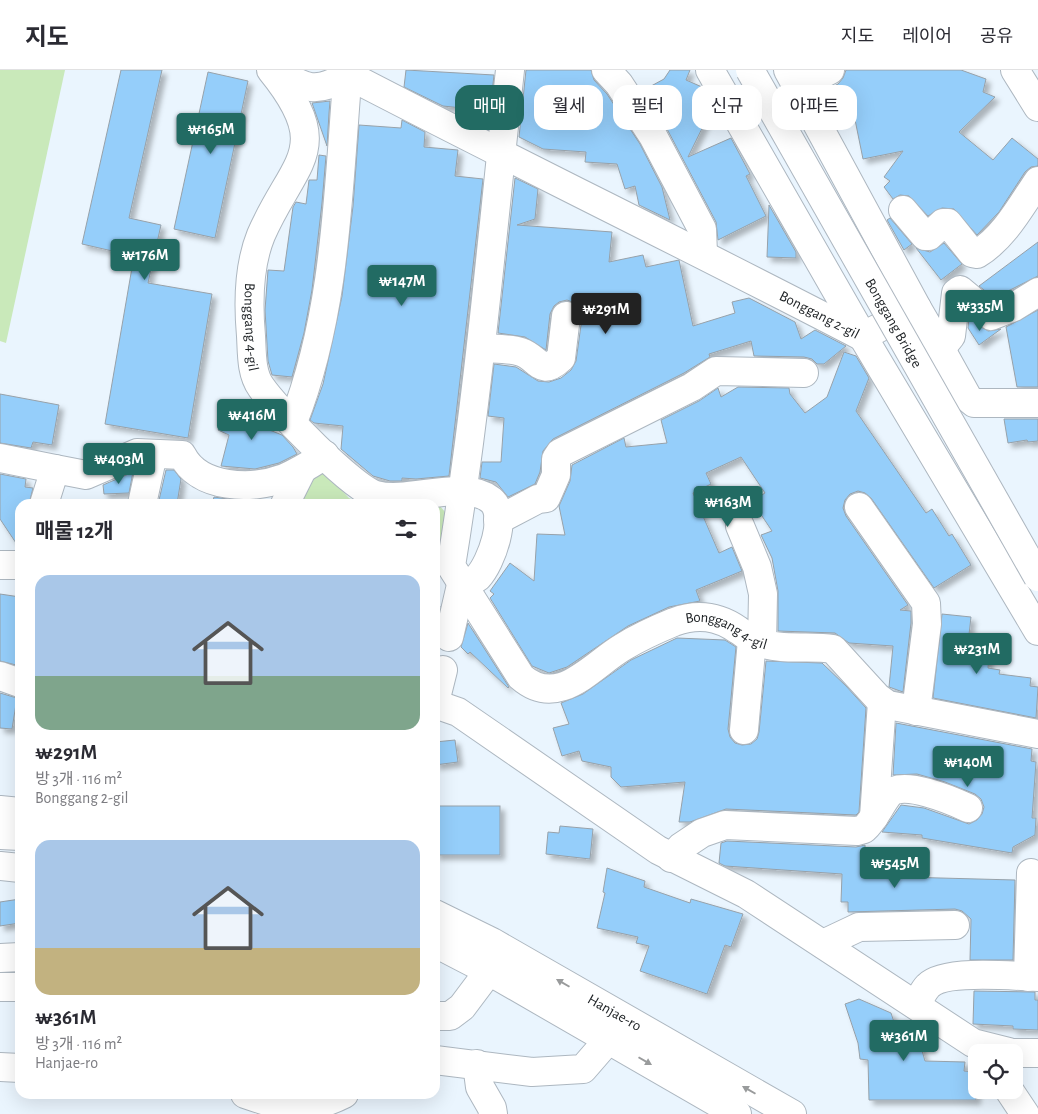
<!DOCTYPE html>
<html lang="ko">
<meta charset="utf-8">
<style>
body{margin:0;font-family:"Alegreya Sans","Noto Sans KR",sans-serif;background:#f7f7f7;color:#2b2b33;height:100vh;display:flex;flex-direction:column;font-size:19px;white-space:nowrap}
*{box-sizing:border-box;margin:0}
p{font-size:16px;color:#7c7c81}
.icon{flex:none;width:28px;height:28px;fill:none;stroke:currentColor;stroke-width:2;stroke-linecap:round;stroke-linejoin:round}
.map{position:relative;flex:1;overflow:hidden}
.side{position:absolute;left:15px;top:429px;width:425px;height:600px;display:flex;flex-direction:column;background:#fff;border-radius:15px;box-shadow:0 5px 20px #0002}
.side>*{flex:none}
.top-card{position:absolute;left:455px;top:15px;width:475px;height:45px;display:flex;gap:10px}
.buttons{position:absolute;left:968px;top:974px;display:grid;gap:10px}
.buttons a{display:grid;place-items:center;width:55px;height:55px;border-radius:10px;background:#fff;box-shadow:0 5px 20px #0002;font-size:25px}
.price{position:absolute;translate:-50% -42px;padding:0 11px;border-radius:5px;background:#226b63;color:#fff;font-size:16px;line-height:32px;filter:drop-shadow(0 1px 2px #0008)}
.price::after{content:'';position:absolute;left:50%;top:30px;width:15px;height:11px;margin-left:-8px;background:inherit;clip-path:polygon(0 0,100% 0,50% 100%)}
.price.on{background:#222;color:#fff}
ul{padding:0;list-style:none}
li{display:grid;align-content:center;gap:10px;height:265px;padding:0 20px}
li span{display:grid;place-items:center;height:155px;border-radius:15px;color:#555}
li>.icon{margin-inline-start:auto}
span .icon{width:90px;height:90px;fill:#fffc;stroke-width:1}
li b{font-size:21px}
h2{display:flex;justify-content:space-between;align-items:center;height:60px;padding:0 20px;font-size:21px}
.pill{padding:0 18px;border-radius:15px;background:#fff;box-shadow:0 5px 20px #0002;font-size:18px;line-height:45px}
.pill.on{background:#226b63;color:#fff}
header{display:flex;align-items:center;gap:30px;box-sizing:border-box;height:70px;padding:0 25px;background:#fff;border-bottom:1px solid #e1e1e2}
header strong{font-size:24px}
nav{display:flex;gap:28px;margin-inline-start:auto;font-size:18px}
.map>svg:first-child{display:block}
.green{fill:#c9e9ba}
.building{fill:#95cefa;stroke:#97a1a9;filter:url(#shadow)}
.lines{fill:none;stroke-linecap:round;stroke-linejoin:round}
.minor-casing{stroke:#adb7c0;stroke-width:30}
.minor{stroke:#fff;stroke-width:28}
.minor-bridge-casing{stroke:#adb7c0;stroke-width:30;stroke-linecap:butt}
.minor-bridge{stroke:#fff;stroke-width:28}
.oneway{fill:#999b9c}
.labels{text-anchor:middle;dominant-baseline:central;stroke-width:4.5;stroke-linejoin:round;paint-order:stroke}
.street-label{font-size:15px;fill:#1d2124;stroke:#fff}
</style>
<header>
<strong>지도</strong>
<nav><a>지도</a><a>레이어</a><a>공유</a></nav>
</header>
<div class="map">
<svg width="1038" height="1044" viewBox="0 0 1038 1044">
<defs>
<filter id="shadow"><feDropShadow dx="4.5" dy="4.5" stdDeviation="2.5" flood-color="#0004"/></filter>
</defs>
<rect width="100%" height="100%" fill="#eaf5fe"/>
<g class="green">
<path d="M0,0H65L6,273L0,271Z"/>
<path d="M321,398L349,428L363,434H290Z"/>
<path d="M435,435H439L446,443L444,481L435,480Z"/>
</g>
<g class="building">
<path d="M121,0H162L129,148L161,155L148,213L212,224L188,368L105,354L134,186L82,174Z"/>
<path d="M406,0L494,5L490,41L443,36L404,17Z"/>
<path d="M526,0H591L594,10L607,24L640,74L662,117L670,150L639,135L635,116L625,119L617,94L585,92L586,82L543,79L519,67Z"/>
<path d="M670,0H690L686,10L702,17L704,21L700,30L713,36L688,87L731,68L750,104L746,106L766,146L718,170L716,152L667,59L642,21L664,9Z"/>
<path d="M846,0H961L986,9L983,22L995,27L959,62L993,90L1012,68L1038,89V96L1031,97L1025,102L999,142L977,165L954,139L942,138L928,146L909,126L900,125L893,129L884,117L890,111L884,107L903,81L863,89L852,35L831,46L819,24L838,14L843,8Z"/>
<path d="M208,2L248,11L215,168L174,159Z"/>
<path d="M330,31L329,43L327,76L312,33Z"/>
<path d="M402,50L425,62L424,77L458,80L455,106L483,109L449,406L416,409L402,408V411H390L373,406L341,379L343,356L314,353L310,350L323,314L342,226L353,136L359,55L401,58Z"/>
<path d="M319,85L326,86L322,133L312,220L304,263L292,307L272,305L268,291L265,240L268,200L284,201L293,137L296,132L306,134L309,110H317Z"/>
<path d="M515,108L538,119L535,149L517,155L612,162L609,192L643,185L646,197L679,190L693,256L735,243L732,232L749,228L795,252L801,269L815,260L846,276L824,294H817L812,289L804,287L754,286L751,271L709,284L710,287L684,303L553,369L543,381L540,402L535,414L508,427L496,412L480,408L482,392H501L504,348L488,346L494,294L516,297L538,311L549,312L561,308L571,300L576,291L582,248L580,239L575,233L567,230L559,232L554,236L550,244L546,280L525,267L498,263Z"/>
<path d="M769,135L796,182V188L767,187Z"/>
<path d="M890,148L912,174L904,180L887,150Z"/>
<path d="M1038,172V206L994,228L979,216Z"/>
<path d="M944,173L962,194L941,210L916,178L930,182Z"/>
<path d="M1038,240V317H1017L1006,257Z"/>
<path d="M969,248L988,261L1001,259L979,275L968,258Z"/>
<path d="M844,282L856,286L869,308L856,341L926,443L932,439L949,466L952,464L971,495L934,518L871,428L865,423L858,421L850,424L845,430L843,438L846,446L908,535L900,540L911,541V553L903,622L889,617L893,576L849,573L835,563L778,561V521L772,488L761,465L772,461L752,431L765,423L741,387L706,403L711,414L693,423L719,483L732,477L742,501L696,520L700,531L669,537L628,556L567,597L549,603L532,596L490,528L494,524L490,521L510,493L534,511L537,464L565,465L559,436L570,411L572,395L624,368L626,377L667,373L661,350L699,331L718,318L721,327L738,317L789,318L790,324L805,343L827,327Z"/>
<path d="M0,324L59,335L52,375L33,372L31,378L0,373Z"/>
<path d="M232,332L255,341L253,346L265,351L262,357L282,365L293,377L297,384L279,393L255,399L221,396L229,365L218,360Z"/>
<path d="M1004,349H1038V371L1028,372L1027,370L1008,373Z"/>
<path d="M166,400H174L181,409L177,434L159,430Z"/>
<path d="M133,402L129,423L104,424L103,415Z"/>
<path d="M0,404L26,409L25,417L33,418L29,434H20V479L0,449Z"/>
<path d="M214,427L241,431L270,430V434H212Z"/>
<path d="M0,524L20,527V596L0,591Z"/>
<path d="M435,534L440,536L436,553L435,551Z"/>
<path d="M942,544L971,547L967,582L989,585L988,598L1000,600L999,604L1031,608L1030,616L1038,617L1036,648L933,628Z"/>
<path d="M468,553L509,617L508,618L470,582L468,584L461,577Z"/>
<path d="M677,568L725,570L736,577L728,659L730,667L735,673L742,675L751,674L757,669L759,662L766,591L822,593L846,616L866,638L859,742L856,745L726,739L690,752H679L685,712L621,717L611,707V697L582,691L579,681L562,686L553,658L569,654L561,633L583,624L631,590Z"/>
<path d="M0,623L17,628L12,659L0,658Z"/>
<path d="M896,653L1032,679L1031,691L1036,692L1032,748H1036L1035,765L1013,777L1012,783L922,768V765L882,762L901,735L924,738L969,754L977,750L982,744L984,737L981,729L975,724L945,712L917,704L893,705Z"/>
<path d="M455,670L458,692L435,695V672Z"/>
<rect x="435" y="736" width="65" height="49"/>
<path d="M560,756L593,759L590,789L546,784L548,762L559,763Z"/>
<path d="M727,771L856,777L865,775L866,806L1015,810L1013,890H970L971,849L962,841L955,839L848,842V832H841L842,804L725,796L719,793L721,773Z"/>
<path d="M607,798L645,811L644,817L690,833L691,829L743,844L731,877L725,875L707,924L640,901L649,876L636,873L638,867L597,858L605,823L603,822Z"/>
<path d="M20,829V853L0,856V832Z"/>
<path d="M974,921L1035,922V930H1038V960L1013,959V956L973,954Z"/>
<path d="M859,929L891,943L897,961H900L902,967L917,963L925,991L965,992L964,1001L976,1002V1030H869L868,990L860,989L858,973L845,934Z"/>
</g>
<g class="lines">
<g class="minor-casing">
<g id="minor">
<path id="s1" d="M271,0C336,80 293,91 261,165C248,197 248,233 251,266C252,283 251,303 261,317C276,339 353,419 376,425C409,434 464,408 491,430C509,445 491,493 478,507C473,511 467,513 461,515L449,567"/>
<path d="M276,0C306,20 316,24 348,5"/>
<path id="s2" d="M510,0C492,166 478,332 451,496L521,607C559,640 592,595 623,577C639,567 657,559 674,552C698,543 718,546 738,560C746,565 752,571 761,573C783,581 810,575 833,579L877,627L888,635L1038,664"/>
<path d="M606,0L619,14L653,66L702,159L703,183"/>
<path d="M710,0L863,267L1038,561"/>
<path d="M788,0L917,238L871,262"/>
<path d="M1015,0L1038,37"/>
<path id="s3" d="M348,5C519,94 692,178 863,267"/>
<path d="M797,17L830,0"/>
<path d="M903,140L925,166H929L943,153H948L972,183L977,184C1004,168 1021,136 1038,111"/>
<path d="M917,238L938,274L943,276L951,266L956,223L960,220L991,246L1014,237L1038,222"/>
<path d="M938,274L968,328L974,333H1038"/>
<path d="M481,278C493,279 509,278 521,282C539,288 540,308 561,288L566,246"/>
<path d="M293,352C337,241 338,118 348,0"/>
<path d="M0,388L55,399"/>
<path d="M44,434L55,399L86,405L137,383L182,385C199,419 252,420 284,408C299,402 311,394 325,385"/>
<path d="M142,434L153,384"/>
<path d="M285,434L302,400"/>
<path d="M859,437L926,533L927,554L916,641"/>
<path d="M498,450L538,429L546,428L556,405V389L560,383L692,317L716,301L804,303"/>
<path d="M740,456L757,497L763,524L762,574"/>
<path d="M0,495H20"/>
<path d="M0,606L20,613"/>
<path d="M435,632L443,600"/>
<path d="M435,634L458,642L658,780L746,824L973,973L1009,982"/>
<path d="M744,660L752,570"/>
<path d="M0,740L20,742"/>
<path d="M874,747L882,632"/>
<path d="M0,765L20,766"/>
<path d="M671,788L681,777L702,763L725,755L857,761L864,759C875,749 880,735 889,724C902,709 953,731 968,738"/>
<path d="M0,796L20,798"/>
<path id="s4" d="M435,844L492,872L792,1044"/>
<path d="M435,873L489,901L737,1044"/>
<path d="M823,874L859,857L955,855"/>
<path d="M0,888L20,887"/>
<path d="M1028,907L1031,803"/>
<path d="M0,917H20"/>
<path d="M916,935C920,929 923,921 928,916C944,899 1015,906 1038,907"/>
<path d="M435,946H450L462,937L489,901"/>
<path d="M1014,983H1038"/>
<path d="M435,990L532,1002L583,999L609,969"/>
<path d="M477,994L480,1017L492,1038L493,1044"/>
<path d="M0,997L20,998"/>
<path d="M1009,1020L1025,1044"/>
<path d="M245,1024C286,1038 304,1044 344,1024"/>
</g>
</g>
<use href="#minor" class="minor"/>
<g class="minor-bridge-casing">
<g id="minor-bridge">
<path id="s5" d="M750,0L1038,507"/>
</g>
</g>
<use href="#minor-bridge" class="minor-bridge"/>
</g>
<defs><path id="oneway-solid" d="M-6-.8H1V-3.2L6.5 0L1 3.2V.8H-6Z" transform="scale(1.25)"/></defs>
<g class="oneway">
<use href="#oneway-solid" transform="translate(563 913) rotate(-150)"/>
<use href="#oneway-solid" transform="translate(645 991) rotate(30)"/>
<use href="#oneway-solid" transform="translate(749 1020) rotate(-150)"/>
</g>
<g class="labels">
<g class="street-label">
<text stroke="none"><textPath href="#s3" startOffset="529">Bonggang 2-gil</textPath></text>
<text stroke="none"><textPath href="#s5" startOffset="291">Bonggang Bridge</textPath></text>
<text stroke="none"><textPath href="#s1" startOffset="278">Bonggang 4-gil</textPath></text>
<text stroke="none"><textPath href="#s2" startOffset="861">Bonggang 4-gil</textPath></text>
<text stroke="none"><textPath href="#s4" startOffset="205">Hanjae-ro</textPath></text>
</g>
</g>
</svg>
<div class="buttons">
<a><svg class="icon" aria-label="locate" viewBox="0 0 24 24"><circle cx="12" cy="12" r="6"/><path d="M12 2v4M12 18v4M2 12h4M18 12h4"/></svg></a>
</div>
<b class="price" style="left:211px;top:85px">₩165M</b>
<b class="price" style="left:145px;top:211px">₩176M</b>
<b class="price" style="left:402px;top:237px">₩147M</b>
<b class="price" style="left:980px;top:262px">₩335M</b>
<b class="price on" style="left:606px;top:265px">₩291M</b>
<b class="price" style="left:252px;top:371px">₩416M</b>
<b class="price" style="left:119px;top:415px">₩403M</b>
<b class="price" style="left:728px;top:458px">₩163M</b>
<b class="price" style="left:977px;top:605px">₩231M</b>
<b class="price" style="left:968px;top:718px">₩140M</b>
<b class="price" style="left:895px;top:819px">₩545M</b>
<b class="price" style="left:904px;top:992px">₩361M</b>
<div class="top-card">
<a class="pill on">매매</a>
<a class="pill">월세</a>
<a class="pill">필터</a>
<a class="pill">신규</a>
<a class="pill">아파트</a>
</div>
<section class="side">
<h2>매물 12개<svg class="icon" aria-label="filters" viewBox="0 0 24 24"><path d="M4 7h16M4 17h16"/><circle cx="9" cy="7" r="2"/><circle cx="15" cy="17" r="2"/></svg></h2>
<ul>
<li><span style="background:linear-gradient(#a9c7e8 65%,#7fa58c 0)"><svg class="icon" aria-label="home" viewBox="0 0 24 24"><path d="M3 11l9-7 9 7M6 9v11h12V9"/></svg></span><div><b>₩291M</b><p>방 3개 · 116 m²</p><p>Bonggang 2-gil</p></div></li>
<li><span style="background:linear-gradient(#a9c7e8 70%,#c2b280 0)"><svg class="icon" aria-label="home" viewBox="0 0 24 24"><path d="M3 11l9-7 9 7M6 9v11h12V9"/></svg></span><div><b>₩361M</b><p>방 3개 · 116 m²</p><p>Hanjae-ro</p></div></li>
</ul>
</section>
</div>
